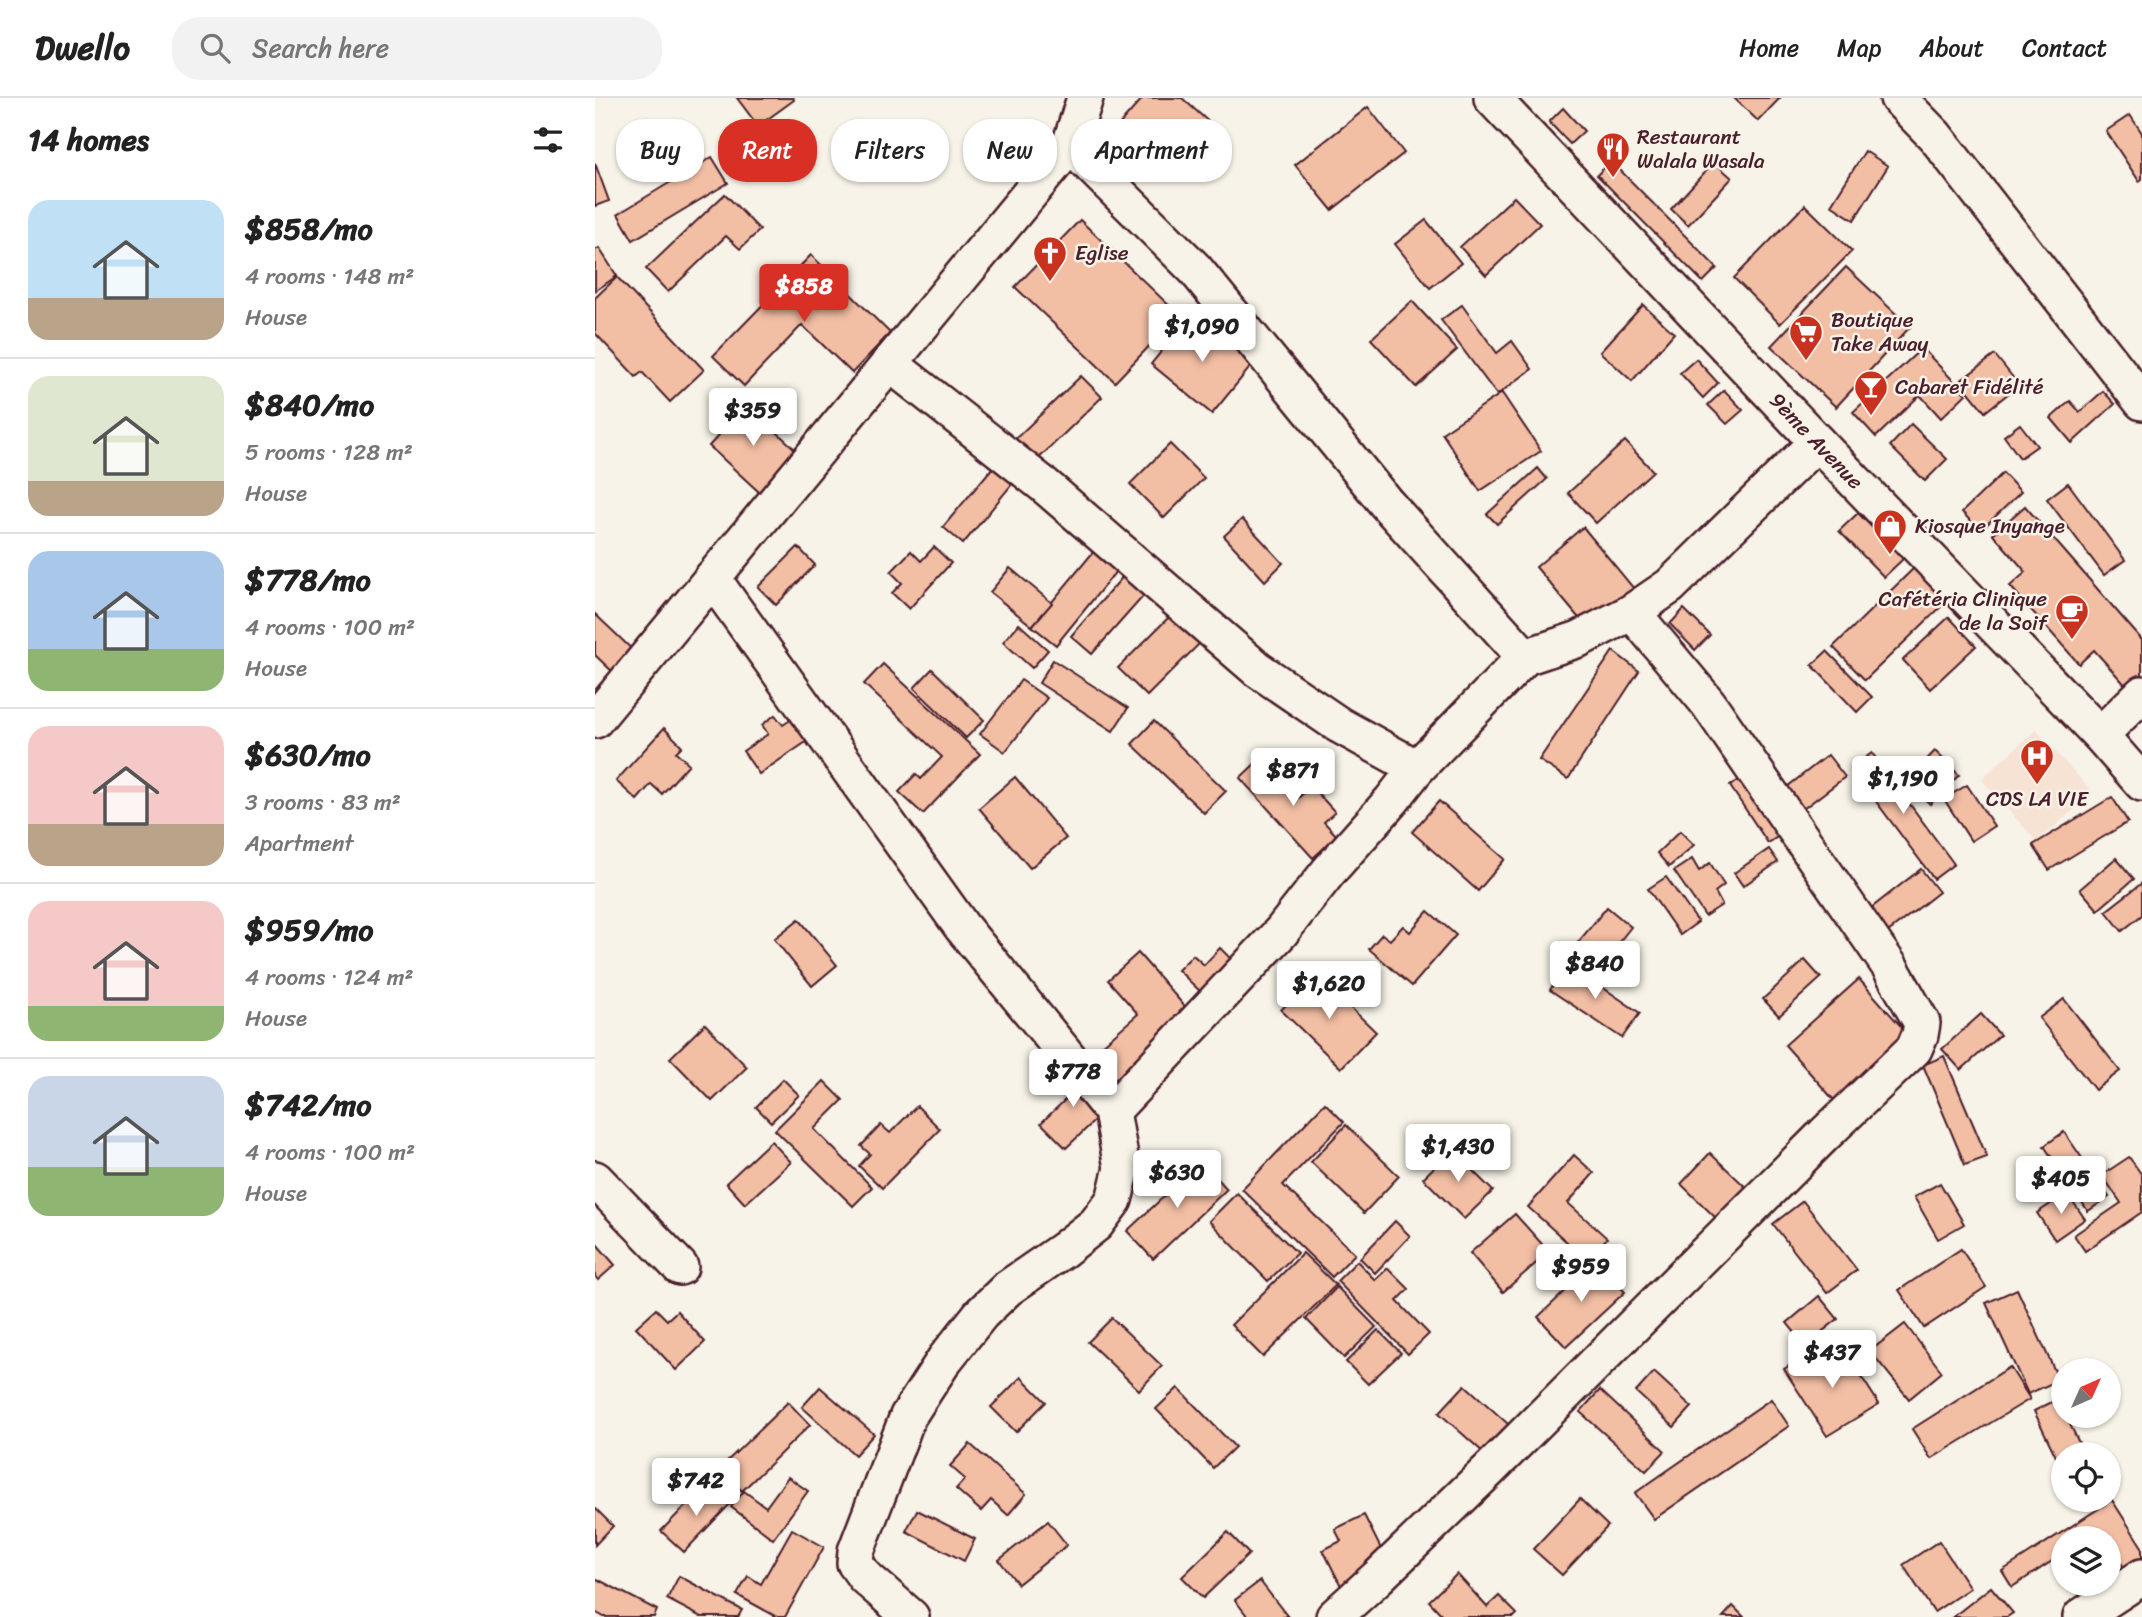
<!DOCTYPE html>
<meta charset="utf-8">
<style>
body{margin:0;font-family:Sriracha,sans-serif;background:#f2f2f2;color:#222;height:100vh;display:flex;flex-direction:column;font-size:26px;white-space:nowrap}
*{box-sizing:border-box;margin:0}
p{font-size:23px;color:#767676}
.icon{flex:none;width:38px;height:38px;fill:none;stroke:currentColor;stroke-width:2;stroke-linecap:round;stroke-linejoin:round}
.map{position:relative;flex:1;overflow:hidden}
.panel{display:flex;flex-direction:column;background:#fff;width:595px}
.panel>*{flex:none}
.banner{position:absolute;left:21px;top:21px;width:665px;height:63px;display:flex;gap:14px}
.needle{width:46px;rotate:45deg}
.controls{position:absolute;left:1456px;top:1260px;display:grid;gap:14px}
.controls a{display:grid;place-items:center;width:70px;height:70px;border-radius:50%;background:#fff;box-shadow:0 2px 5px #0004;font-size:35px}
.price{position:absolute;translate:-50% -60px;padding:0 16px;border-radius:7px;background:#fff;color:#222;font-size:23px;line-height:46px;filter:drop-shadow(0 2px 4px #0008)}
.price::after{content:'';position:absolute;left:50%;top:42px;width:21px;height:16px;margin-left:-10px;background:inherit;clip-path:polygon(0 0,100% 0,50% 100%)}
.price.active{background:#d93025;color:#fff}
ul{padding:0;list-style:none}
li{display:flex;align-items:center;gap:21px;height:175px;padding:0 28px}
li+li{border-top:2px solid #e0e0e0}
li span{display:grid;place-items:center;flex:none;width:196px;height:140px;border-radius:21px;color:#555}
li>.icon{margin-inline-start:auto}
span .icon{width:84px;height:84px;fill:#fffc;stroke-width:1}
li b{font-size:30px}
h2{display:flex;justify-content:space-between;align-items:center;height:84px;padding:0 28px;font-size:30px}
.chip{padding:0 24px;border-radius:28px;background:#fff;box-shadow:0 2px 5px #0004;font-size:24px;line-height:63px}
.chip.active{background:#d93025;color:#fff}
header{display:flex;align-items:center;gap:42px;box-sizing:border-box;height:98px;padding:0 35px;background:#fff;border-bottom:2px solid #e0e0e0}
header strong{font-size:33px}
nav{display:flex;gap:38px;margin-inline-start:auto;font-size:24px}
.search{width:490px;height:63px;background:#f2f2f2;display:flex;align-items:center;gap:18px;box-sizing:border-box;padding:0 24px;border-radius:28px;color:#767676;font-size:26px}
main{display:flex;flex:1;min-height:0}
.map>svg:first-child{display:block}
.built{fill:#f6e3d4}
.building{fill:#f2bea4;stroke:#4a1f2b;stroke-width:2}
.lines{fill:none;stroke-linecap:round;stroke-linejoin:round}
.street-casing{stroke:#4a1f2b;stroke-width:40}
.street{stroke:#f7f3e8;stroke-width:35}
.labels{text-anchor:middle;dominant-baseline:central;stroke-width:5;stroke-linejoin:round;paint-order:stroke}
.poi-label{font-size:21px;fill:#4a1f2b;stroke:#f7f3e8;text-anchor:start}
.street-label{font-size:21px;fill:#4a1f2b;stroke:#f7f3e8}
</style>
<header>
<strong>Dwello</strong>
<div class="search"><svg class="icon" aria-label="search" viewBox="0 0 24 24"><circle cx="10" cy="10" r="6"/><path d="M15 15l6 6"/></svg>Search here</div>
<nav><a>Home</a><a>Map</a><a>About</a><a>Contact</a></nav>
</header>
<main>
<section class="panel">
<h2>14 homes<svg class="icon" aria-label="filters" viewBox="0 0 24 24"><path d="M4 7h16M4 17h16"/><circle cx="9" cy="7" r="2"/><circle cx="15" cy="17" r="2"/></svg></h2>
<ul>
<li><span style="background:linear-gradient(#bfe0f5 70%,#b9a48a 0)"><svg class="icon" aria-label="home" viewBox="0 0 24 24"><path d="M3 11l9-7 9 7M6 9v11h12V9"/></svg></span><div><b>$858/mo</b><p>4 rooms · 148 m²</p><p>House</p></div></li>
<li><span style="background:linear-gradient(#dfe7d0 75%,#b9a48a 0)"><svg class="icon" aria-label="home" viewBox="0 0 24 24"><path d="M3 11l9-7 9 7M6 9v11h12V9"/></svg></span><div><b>$840/mo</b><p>5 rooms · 128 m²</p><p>House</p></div></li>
<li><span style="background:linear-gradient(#a9c7e8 70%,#8fb573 0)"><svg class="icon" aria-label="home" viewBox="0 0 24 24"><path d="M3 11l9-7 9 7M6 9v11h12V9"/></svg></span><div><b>$778/mo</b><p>4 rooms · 100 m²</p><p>House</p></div></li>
<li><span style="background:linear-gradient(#f6c9c9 70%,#b9a48a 0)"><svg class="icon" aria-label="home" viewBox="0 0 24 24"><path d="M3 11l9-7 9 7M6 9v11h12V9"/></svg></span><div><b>$630/mo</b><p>3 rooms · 83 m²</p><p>Apartment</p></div></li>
<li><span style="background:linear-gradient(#f6c9c9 75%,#8fb573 0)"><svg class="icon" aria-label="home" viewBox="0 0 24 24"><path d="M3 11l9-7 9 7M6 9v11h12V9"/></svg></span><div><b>$959/mo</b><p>4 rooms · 124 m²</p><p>House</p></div></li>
<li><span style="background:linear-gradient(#c9d6e8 65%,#8fb573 0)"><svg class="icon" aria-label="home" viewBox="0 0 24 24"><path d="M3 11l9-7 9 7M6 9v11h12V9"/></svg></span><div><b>$742/mo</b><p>4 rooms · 100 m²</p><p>House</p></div></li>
</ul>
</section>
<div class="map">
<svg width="1547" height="1519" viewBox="0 0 1547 1519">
<rect width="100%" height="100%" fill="#f7f3e8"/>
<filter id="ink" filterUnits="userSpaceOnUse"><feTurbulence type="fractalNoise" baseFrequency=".0143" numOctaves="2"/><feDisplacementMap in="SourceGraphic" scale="14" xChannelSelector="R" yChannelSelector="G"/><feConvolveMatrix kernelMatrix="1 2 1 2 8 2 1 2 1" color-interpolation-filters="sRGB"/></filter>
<g filter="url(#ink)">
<path class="built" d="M1441,632L1498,695L1442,744L1386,681Z"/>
<g class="building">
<path d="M142,0H198L199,2L163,28Z"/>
<path d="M548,0H587L625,34L582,81L523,28Z"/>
<path d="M1139,0H1185L1163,23Z"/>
<path d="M773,9L809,55L737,112L700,67Z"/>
<path d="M968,10L989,33L975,46L954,24Z"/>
<path d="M1535,17L1547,35V81L1544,83L1511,33Z"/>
<path d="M1270,53L1293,68L1259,122L1236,107Z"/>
<path d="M117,59L133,85L38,142L23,116Z"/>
<path d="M1016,63L1122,170L1108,184L1002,77Z"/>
<path d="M1119,64L1137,80L1093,127L1076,111Z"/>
<path d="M0,65L14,103L0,108Z"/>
<path d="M130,96L165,132L145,151L131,138L73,194L51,171Z"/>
<path d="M919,99L945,126L891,177L865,149Z"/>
<path d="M1210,107L1257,153L1185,226L1139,180Z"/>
<path d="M485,122L584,217L520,284L420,189Z"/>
<path d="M831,122L866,165L835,190L800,146Z"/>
<path d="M4,150L22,178L0,193V152Z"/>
<path d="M216,157L295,235L257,275L207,227L149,288L118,258Z"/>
<path d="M1251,169L1315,229L1241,309L1176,248Z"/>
<path d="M22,179L109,272L75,304L47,274L41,279L0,235V200Z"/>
<path d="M817,203L862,252L821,289L776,241Z"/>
<path d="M867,207L902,255L917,243L937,271L902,297L846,222Z"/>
<path d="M1048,207L1079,235L1037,283L1005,254Z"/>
<path d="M596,217L658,266L617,316L556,266Z"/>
<path d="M1327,250L1371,296L1346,320L1325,297L1281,339L1258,314Z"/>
<path d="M1400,257L1424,287L1390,314L1365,283Z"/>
<path d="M1101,261L1123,285L1108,300L1085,275Z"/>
<path d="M486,278L507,299L437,367L415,346Z"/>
<path d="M1129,292L1148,312L1132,326L1113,307Z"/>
<path d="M1508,293L1520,306L1477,345L1456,320L1475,303L1485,314Z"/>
<path d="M907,295L946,353L885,393L847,335Z"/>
<path d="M152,306L202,353L164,394L114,348Z"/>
<path d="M1316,326L1352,361L1330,383L1295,348Z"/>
<path d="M1425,326L1442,348L1425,360L1409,338Z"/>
<path d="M1030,343L1058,373L1001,425L973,395Z"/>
<path d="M575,346L609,380L569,420L535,386Z"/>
<path d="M398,369L418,385L368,446L348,429Z"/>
<path d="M943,370L952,381L902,426L892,416Z"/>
<path d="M1408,375L1426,394L1385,433L1367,414Z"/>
<path d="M1473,385L1530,462L1509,477L1452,401Z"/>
<path d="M1430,408L1547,542V578L1533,590L1499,552L1484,566L1415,488L1431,474L1398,436Z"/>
<path d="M1263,415L1308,461L1289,479L1244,433Z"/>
<path d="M647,421L688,465L670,483L629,438Z"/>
<path d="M988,429L1040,492L993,531L941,469Z"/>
<path d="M504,447L527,466L461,547L437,528Z"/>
<path d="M203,449L220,467L181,507L163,489Z"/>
<path d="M339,449L356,465L314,511L297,495L307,485L296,474L316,453L326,463Z"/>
<path d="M415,470L457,505L437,528L395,494Z"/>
<path d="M1319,470L1352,503L1270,582L1238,549Z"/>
<path d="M531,475L552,494L497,556L476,538Z"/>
<path d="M1089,511L1115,537L1100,552L1075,526Z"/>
<path d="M579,514L607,543L552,598L523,570Z"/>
<path d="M0,516L43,557L22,578L0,557Z"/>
<path d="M1354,519L1381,548L1335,591L1308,562Z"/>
<path d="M424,526L453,552L437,570L408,544Z"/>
<path d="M1018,553L1044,573L973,681L944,662Z"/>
<path d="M1232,553L1277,599L1262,614L1217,567Z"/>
<path d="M458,562L533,610L518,633L444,585Z"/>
<path d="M288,566L385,656L328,716L304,694L321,676L326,681L347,659L269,586Z"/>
<path d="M337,571L389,622L371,640L319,590Z"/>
<path d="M426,582L452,600L410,654L385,636Z"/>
<path d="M207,614L223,636L164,676L148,653L173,636L167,627L180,617L188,627Z"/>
<path d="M559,623L631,693L609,715L537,646Z"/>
<path d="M69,630L87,648L81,654L94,666L67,696L56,686L42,702L21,683Z"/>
<path d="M1340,653L1364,677L1335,706L1311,683Z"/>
<path d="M1277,655L1359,766L1339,781L1256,670Z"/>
<path d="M1233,657L1250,679L1204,714L1188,692Z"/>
<path d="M666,660L703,700L716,688L740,714L729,724L742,738L718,760L645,680Z"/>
<path d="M1158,673L1196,730L1173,745L1135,688Z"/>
<path d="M420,679L471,740L435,770L384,710Z"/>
<path d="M1372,687L1399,728L1376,743L1349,701Z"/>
<path d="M1517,699L1533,724L1454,772L1438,747Z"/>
<path d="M844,703L910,761L883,793L817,734Z"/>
<path d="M1085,733L1099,747L1074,769L1062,755Z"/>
<path d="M1174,751L1183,764L1148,788L1139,775Z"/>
<path d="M1521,760L1539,781L1503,812L1485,791Z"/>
<path d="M1097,761L1104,773L1115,765L1129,787L1120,794L1127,807L1110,818L1079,773Z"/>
<path d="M1326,771L1344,794L1284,841L1266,818Z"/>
<path d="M1071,779L1103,824L1085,837L1053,791Z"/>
<path d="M1547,785V817L1527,833L1511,813Z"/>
<path d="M1012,809L1036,829L1005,868L980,848Z"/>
<path d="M833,813L861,837L817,888L774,851L787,836L795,842L808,828L815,834Z"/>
<path d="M204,821L242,867L217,888L179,841Z"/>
<path d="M625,850L643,868L612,900L583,872L598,857L609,867Z"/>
<path d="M543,855L599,919L524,985L498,955L543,916L513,882Z"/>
<path d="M1210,862L1226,880L1184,918L1168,901Z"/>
<path d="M972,865L1045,915L1027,940L955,892Z"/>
<path d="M721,876L781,934L746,970L686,912Z"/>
<path d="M1264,881L1320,944L1246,1010L1190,947Z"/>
<path d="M1469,901L1525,973L1500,992L1444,920Z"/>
<path d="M1386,916L1405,937L1366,972L1347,951Z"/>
<path d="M110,926L152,969L117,1003L75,960Z"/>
<path d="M1349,958L1392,1059L1370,1067L1328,967Z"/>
<path d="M473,969L512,1011L471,1050L446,1025L472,1000L457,984Z"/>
<path d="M188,981L204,997L176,1024L161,1009Z"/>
<path d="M229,983L248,1002L219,1031L277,1089L258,1108L180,1032Z"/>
<path d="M730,1005L749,1024L688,1087L760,1156L737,1179L647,1091Z"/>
<path d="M322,1008L345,1031L287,1090L264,1068L275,1056L266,1048L286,1027L295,1035Z"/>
<path d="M751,1027L804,1078L769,1115L716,1064Z"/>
<path d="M1469,1034L1514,1099L1493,1113L1449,1048Z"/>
<path d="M176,1043L196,1064L150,1106L131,1085Z"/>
<path d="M857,1052L898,1093L869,1121L828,1080Z"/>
<path d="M1115,1055L1157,1095L1127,1126L1086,1086Z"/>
<path d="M979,1057L999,1075L973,1105L1012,1140L993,1163L933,1109Z"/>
<path d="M1534,1059L1547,1077V1114L1490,1153L1479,1137L1526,1105L1507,1077Z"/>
<path d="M607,1063L632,1091L558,1161L532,1133Z"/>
<path d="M1345,1085L1369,1126L1343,1141L1319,1099Z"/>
<path d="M642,1095L702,1155L673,1183L614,1123Z"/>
<path d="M1472,1095L1490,1121L1460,1142L1442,1115Z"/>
<path d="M1208,1103L1262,1172L1232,1195L1178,1126Z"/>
<path d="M920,1116L954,1154L908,1194L875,1155Z"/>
<path d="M800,1123L815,1138L780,1175L765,1160Z"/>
<path d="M0,1144L20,1167L3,1182L0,1178Z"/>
<path d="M1366,1151L1391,1189L1329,1230L1304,1192Z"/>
<path d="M708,1155L741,1187L668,1259L636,1227Z"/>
<path d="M762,1163L780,1182L793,1170L814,1191L802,1203L834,1236L813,1256L742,1183Z"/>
<path d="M1001,1164L1030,1194L971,1249L943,1219Z"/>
<path d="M742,1189L781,1229L749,1260L711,1221Z"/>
<path d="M1422,1191L1464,1282L1433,1296L1391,1205Z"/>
<path d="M1224,1198L1243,1221L1210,1247L1192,1225Z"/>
<path d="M61,1211L72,1222L82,1213L110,1244L81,1272L41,1229Z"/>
<path d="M517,1220L567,1268L544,1292L493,1244Z"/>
<path d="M1310,1226L1347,1274L1314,1301L1275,1253Z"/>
<path d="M783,1232L806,1255L773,1286L751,1264Z"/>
<path d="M1221,1251L1230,1266L1250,1253L1284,1306L1232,1338L1189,1271Z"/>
<path d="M1415,1269L1435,1301L1336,1361L1317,1331Z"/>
<path d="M1059,1274L1097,1309L1079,1329L1041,1294Z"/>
<path d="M426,1279L451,1304L421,1334L396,1309Z"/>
<path d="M870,1287L923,1335L898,1363L844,1315Z"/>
<path d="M225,1289L279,1336L260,1357L207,1309Z"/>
<path d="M583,1290L640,1349L618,1370L561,1311Z"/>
<path d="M1005,1292L1070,1353L1051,1373L985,1314Z"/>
<path d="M1176,1301L1194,1328L1059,1421L1040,1395Z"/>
<path d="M1463,1301L1468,1318H1471L1488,1353L1481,1356H1468V1363L1464,1365L1439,1313Z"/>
<path d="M193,1304L215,1327L147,1393L125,1370Z"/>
<path d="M375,1346L431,1396L413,1417L396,1402L386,1413L361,1391L370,1381L355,1368Z"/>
<path d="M193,1379L213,1393L178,1441L136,1409L149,1393L171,1409Z"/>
<path d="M113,1385L135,1406L89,1454L66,1433Z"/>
<path d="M985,1401L1013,1428L967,1477L938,1451Z"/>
<path d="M1517,1402L1547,1449V1464L1532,1474L1514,1447V1440H1509L1505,1433L1493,1440H1468V1456L1417,1489L1407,1473Z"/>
<path d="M0,1410L18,1428L0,1447Z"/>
<path d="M322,1412L380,1441L369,1463L311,1433Z"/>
<path d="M769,1417L794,1467L747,1490L728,1452L746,1443L740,1431Z"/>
<path d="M453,1423L472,1447L423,1486L404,1462Z"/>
<path d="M197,1431L229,1449L190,1519H182L142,1497L153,1478L166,1486Z"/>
<path d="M633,1434L654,1456L608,1500L587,1479Z"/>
<path d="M1344,1443L1375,1490L1339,1514L1308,1467Z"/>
<path d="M862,1476L892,1509L904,1498L922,1516L919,1519H849L834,1503Z"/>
<path d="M84,1478L147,1512L143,1519H106L72,1501Z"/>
<path d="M0,1480L62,1512L59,1519H9L0,1514Z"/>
<path d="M665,1483L693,1519H653L640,1502Z"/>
<path d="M1396,1489L1418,1515L1412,1519H1358Z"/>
<path d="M1138,1508L1149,1519H1128Z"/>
</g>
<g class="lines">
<g class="street-casing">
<g id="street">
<path id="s1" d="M897,0L1222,344L1505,637L1547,685"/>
<path d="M1303,0L1340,38L1547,304"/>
<path d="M475,47L600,171L791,405L930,559"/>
<path d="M294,265L449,387L662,571L744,627L822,670"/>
<path d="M117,480L367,829L517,1013L527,1070L519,1102L501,1126L468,1152L413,1190L386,1216L350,1261L313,1318L261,1453L260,1465L270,1479L316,1519"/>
<path d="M0,622L475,47L490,0"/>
<path d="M1505,637L1547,596"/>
<path d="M517,1013L686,834L734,773L797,702L822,670L930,559L984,541L1037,514L1075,488L1222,344"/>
<path d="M0,1081L85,1169"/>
<path d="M739,1519L783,1479L894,1372L1230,1036L1319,951L1325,937L1327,925L1295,869L1113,605L1037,514"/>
<path d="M1486,1519L1547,1479"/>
</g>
</g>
<use href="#street" class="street"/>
</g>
</g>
<defs>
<g id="restaurant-pin" transform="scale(1.75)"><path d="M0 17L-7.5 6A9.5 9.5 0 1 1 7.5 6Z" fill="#c8321e" stroke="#f7f3e8"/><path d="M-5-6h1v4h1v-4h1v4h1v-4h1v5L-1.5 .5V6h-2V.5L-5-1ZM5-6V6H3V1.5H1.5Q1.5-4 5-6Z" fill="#fff"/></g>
<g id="church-pin" transform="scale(1.75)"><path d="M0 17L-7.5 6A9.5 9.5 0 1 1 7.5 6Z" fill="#c8321e" stroke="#f7f3e8"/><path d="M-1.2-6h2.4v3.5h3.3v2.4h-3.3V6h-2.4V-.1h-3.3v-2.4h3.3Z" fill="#fff"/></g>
<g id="supermarket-pin" transform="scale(1.75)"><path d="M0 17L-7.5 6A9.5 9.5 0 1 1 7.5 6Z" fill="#c8321e" stroke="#f7f3e8"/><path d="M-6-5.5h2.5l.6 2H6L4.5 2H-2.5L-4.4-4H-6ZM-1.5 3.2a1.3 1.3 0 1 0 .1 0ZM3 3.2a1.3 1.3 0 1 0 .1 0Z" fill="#fff"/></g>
<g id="bar-pin" transform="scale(1.75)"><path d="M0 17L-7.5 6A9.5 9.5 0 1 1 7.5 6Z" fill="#c8321e" stroke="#f7f3e8"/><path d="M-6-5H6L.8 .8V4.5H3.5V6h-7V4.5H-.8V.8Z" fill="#fff"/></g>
<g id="shop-pin" transform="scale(1.75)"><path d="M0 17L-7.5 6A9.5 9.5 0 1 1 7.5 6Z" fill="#c8321e" stroke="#f7f3e8"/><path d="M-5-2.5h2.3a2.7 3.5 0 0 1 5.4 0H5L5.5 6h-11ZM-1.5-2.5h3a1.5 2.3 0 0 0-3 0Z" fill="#fff"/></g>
<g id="cafe-pin" transform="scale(1.75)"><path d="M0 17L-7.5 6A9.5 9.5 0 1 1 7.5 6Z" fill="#c8321e" stroke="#f7f3e8"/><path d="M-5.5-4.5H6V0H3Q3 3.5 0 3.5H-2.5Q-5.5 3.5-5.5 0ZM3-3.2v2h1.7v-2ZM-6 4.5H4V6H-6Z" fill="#fff"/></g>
<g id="hospital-pin" transform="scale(1.75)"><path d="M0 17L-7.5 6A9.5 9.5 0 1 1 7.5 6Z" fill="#c8321e" stroke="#f7f3e8"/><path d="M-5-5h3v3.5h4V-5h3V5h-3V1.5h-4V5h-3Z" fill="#fff"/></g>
</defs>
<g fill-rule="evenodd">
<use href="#restaurant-pin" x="1018" y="51"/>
<use href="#church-pin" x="455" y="155"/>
<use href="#supermarket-pin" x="1211" y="234"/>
<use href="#bar-pin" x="1276" y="289"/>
<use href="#shop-pin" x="1295" y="428"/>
<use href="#cafe-pin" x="1477" y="513"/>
<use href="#hospital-pin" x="1442" y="658"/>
</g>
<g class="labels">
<g class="poi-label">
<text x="1042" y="39">Restaurant<tspan x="1042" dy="24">Walala Wasala</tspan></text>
<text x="480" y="155">Eglise</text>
<text x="1236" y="222">Boutique<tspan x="1236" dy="24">Take Away</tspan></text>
<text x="1300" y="289">Cabaret Fidélité</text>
<text x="1320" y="428">Kiosque Inyange</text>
<text x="1452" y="501" text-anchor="end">Cafétéria Clinique<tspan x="1452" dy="24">de la Soif</tspan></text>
<text x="1442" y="701" text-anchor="middle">CDS LA VIE</text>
</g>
<g class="street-label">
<text stroke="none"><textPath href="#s1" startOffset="472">9ème Avenue</textPath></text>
</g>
</g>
</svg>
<div class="controls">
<a><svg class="needle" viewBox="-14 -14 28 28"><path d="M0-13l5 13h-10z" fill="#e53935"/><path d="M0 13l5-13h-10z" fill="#767676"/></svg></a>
<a><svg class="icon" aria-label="locate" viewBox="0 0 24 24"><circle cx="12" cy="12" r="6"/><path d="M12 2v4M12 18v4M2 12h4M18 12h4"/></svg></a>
<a><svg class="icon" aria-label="layers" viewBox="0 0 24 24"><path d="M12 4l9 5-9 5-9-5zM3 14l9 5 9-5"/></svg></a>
</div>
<b class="price active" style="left:209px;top:226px">$858</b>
<b class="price" style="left:607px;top:266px">$1,090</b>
<b class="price" style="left:158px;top:350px">$359</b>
<b class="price" style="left:698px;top:710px">$871</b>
<b class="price" style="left:1308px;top:718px">$1,190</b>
<b class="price" style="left:1000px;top:903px">$840</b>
<b class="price" style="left:734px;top:923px">$1,620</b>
<b class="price" style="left:478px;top:1011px">$778</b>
<b class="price" style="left:863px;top:1086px">$1,430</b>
<b class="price" style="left:582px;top:1112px">$630</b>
<b class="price" style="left:1466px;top:1118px">$405</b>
<b class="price" style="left:986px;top:1206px">$959</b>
<b class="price" style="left:1237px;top:1292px">$437</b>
<b class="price" style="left:101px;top:1420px">$742</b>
<div class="banner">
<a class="chip">Buy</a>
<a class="chip active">Rent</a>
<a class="chip">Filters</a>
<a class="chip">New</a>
<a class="chip">Apartment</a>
</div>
</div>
</main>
